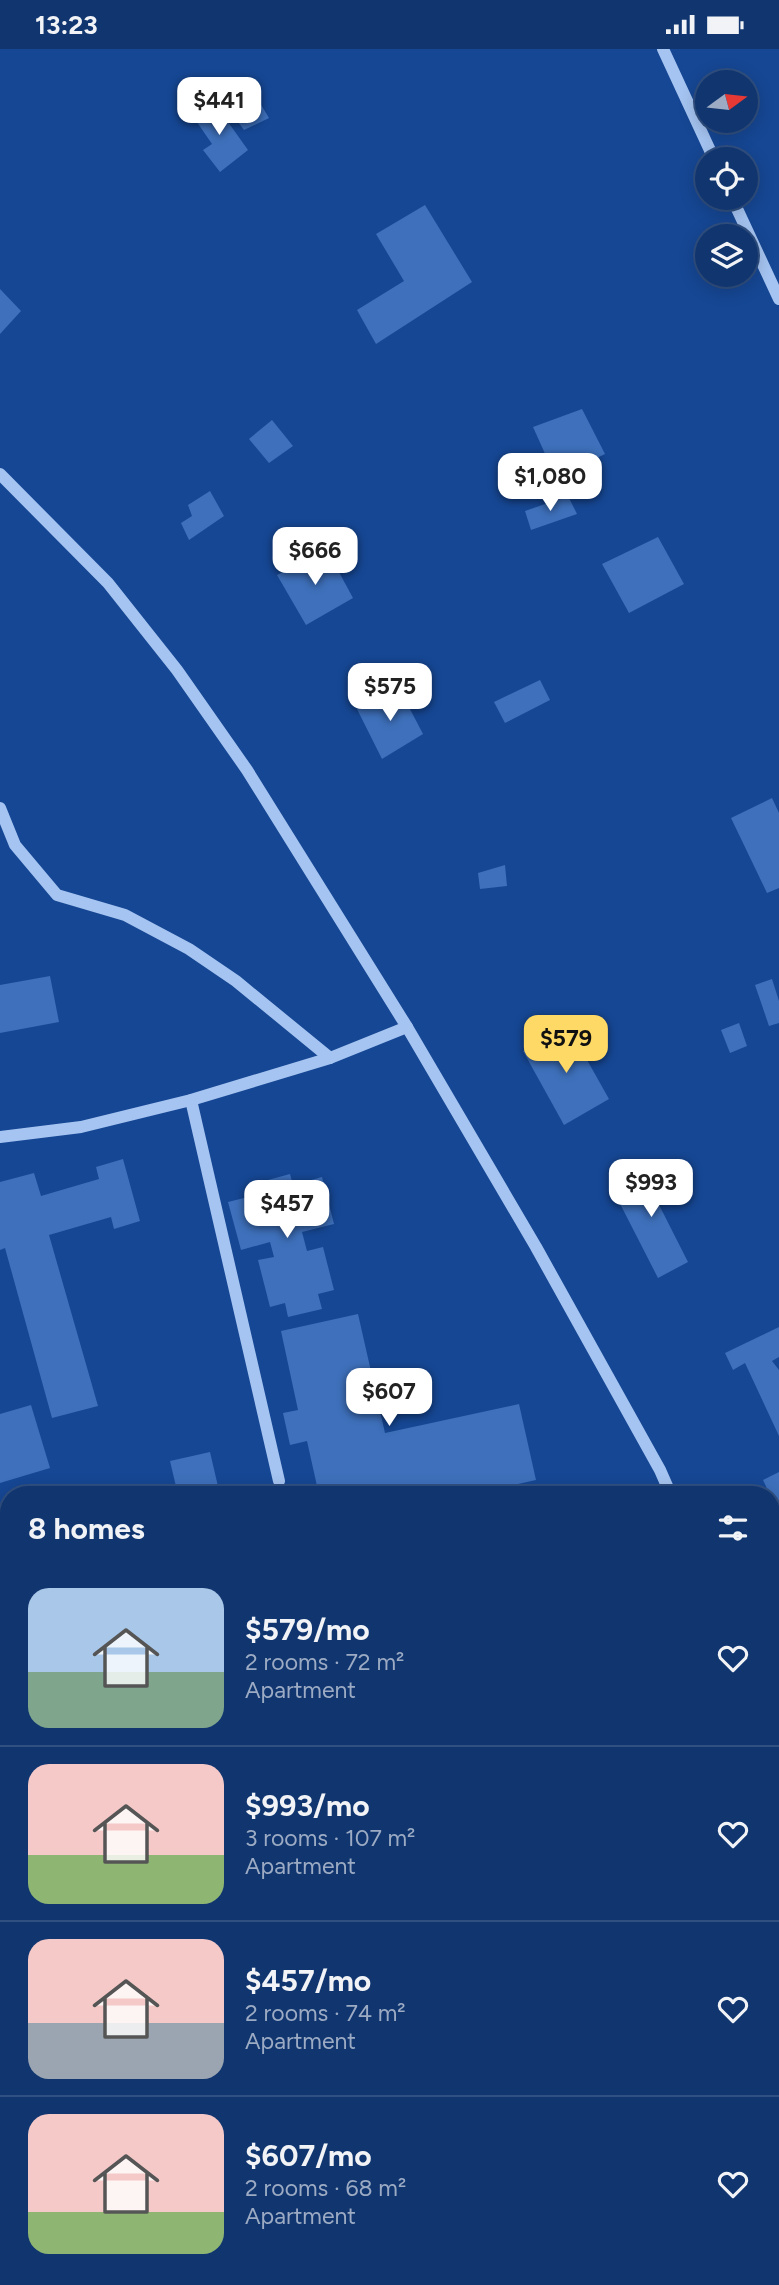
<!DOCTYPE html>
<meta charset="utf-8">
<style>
body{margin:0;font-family:Figtree,sans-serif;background:#193d74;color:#f1f3f6;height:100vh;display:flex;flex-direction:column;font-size:26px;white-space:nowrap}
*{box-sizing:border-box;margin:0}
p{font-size:23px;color:#9cabc3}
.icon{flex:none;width:38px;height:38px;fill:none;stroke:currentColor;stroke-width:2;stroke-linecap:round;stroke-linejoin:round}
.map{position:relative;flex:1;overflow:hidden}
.panel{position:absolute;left:0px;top:1437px;width:780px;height:800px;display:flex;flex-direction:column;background:#10356f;border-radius:28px 28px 0 0;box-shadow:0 4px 18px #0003,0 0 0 2px #305082}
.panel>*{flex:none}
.needle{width:46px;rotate:75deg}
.tools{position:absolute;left:695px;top:21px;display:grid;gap:14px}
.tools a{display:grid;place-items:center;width:63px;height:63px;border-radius:50%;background:#10356f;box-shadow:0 4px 18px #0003,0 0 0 2px #305082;font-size:35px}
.price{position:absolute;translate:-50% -60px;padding:0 16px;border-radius:14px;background:#fff;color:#222;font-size:23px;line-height:46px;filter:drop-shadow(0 2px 4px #0008)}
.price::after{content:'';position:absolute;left:50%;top:42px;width:21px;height:16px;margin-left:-10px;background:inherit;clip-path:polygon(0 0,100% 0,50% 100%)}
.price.active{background:#ffd965;color:#111}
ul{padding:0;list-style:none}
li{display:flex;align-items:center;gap:21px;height:175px;padding:0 28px}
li+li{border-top:2px solid #305082}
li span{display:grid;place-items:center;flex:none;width:196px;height:140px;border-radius:21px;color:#555}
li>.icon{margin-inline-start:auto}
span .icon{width:84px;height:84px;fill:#fffc;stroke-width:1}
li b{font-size:30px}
h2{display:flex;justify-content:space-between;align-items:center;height:84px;padding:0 28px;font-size:30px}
.status{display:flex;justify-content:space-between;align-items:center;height:49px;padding:0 35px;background:#10356f;direction:ltr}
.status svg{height:19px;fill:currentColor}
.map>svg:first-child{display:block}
.building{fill:#3e70bb}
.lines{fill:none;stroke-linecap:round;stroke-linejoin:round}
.minor{stroke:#a5c4f1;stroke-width:12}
.major{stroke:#eff5ff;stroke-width:18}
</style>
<div class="status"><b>13:23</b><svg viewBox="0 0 49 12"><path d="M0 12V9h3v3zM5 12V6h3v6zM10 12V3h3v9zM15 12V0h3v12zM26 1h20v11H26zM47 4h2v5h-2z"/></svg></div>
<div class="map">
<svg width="779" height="2236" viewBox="0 0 779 2236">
<rect width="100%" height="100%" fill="#164794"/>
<g class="building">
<path d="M248,34L269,69L244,81L220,49Z"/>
<path d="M213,52L248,101L220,123L203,101L212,95L192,66Z"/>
<path d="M425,156L472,233L376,295L357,261L404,232L376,185Z"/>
<path d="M0,240L21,262L0,285Z"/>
<path d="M582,360L605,405L556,429L533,378Z"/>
<path d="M272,371L293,397L269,414L249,390Z"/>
<path d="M210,442L224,467L189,491L181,474L192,467L188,456Z"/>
<path d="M568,447L577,465L531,481L525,462Z"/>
<path d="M658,488L684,535L629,564L602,515Z"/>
<path d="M327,501L353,549L306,576L277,526Z"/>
<path d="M540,631L550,651L505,674L494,653Z"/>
<path d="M400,641L423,685L382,710L357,660Z"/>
<path d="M772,749L779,764V839L767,844L731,769Z"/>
<path d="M505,816L507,837L480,840L478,824Z"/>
<path d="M50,927L59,973L0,984V936Z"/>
<path d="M772,930L779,952V974L769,977L755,936Z"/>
<path d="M739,974L747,997L730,1004L721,981Z"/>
<path d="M568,977L609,1050L564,1076L523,1002Z"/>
<path d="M123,1110L140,1172L114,1180L111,1168L49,1186L98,1357L52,1369L5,1199L0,1201V1133L34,1124L41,1147L99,1130L96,1118Z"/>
<path d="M666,1113L675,1130L652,1142L688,1213L658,1229L612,1139Z"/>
<path d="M290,1125L293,1136L322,1128L334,1175L302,1183L307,1202L323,1198L334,1241L318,1245L322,1260L288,1268L285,1254L270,1258L258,1211L274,1208L270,1193L241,1201L228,1153L260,1145L257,1134Z"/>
<path d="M358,1265L385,1384L519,1355L536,1431L469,1446H319L307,1392L290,1396L283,1364L298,1361L281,1282Z"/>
<path d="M779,1278V1308L772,1312L779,1321V1387L745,1314L733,1321L725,1304Z"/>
<path d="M31,1356L50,1419L0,1434V1365Z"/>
<path d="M210,1403L220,1446H178L170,1412Z"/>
<path d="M779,1423V1466L772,1446H770L763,1431Z"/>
<path d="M9,1513V1617L0,1619V1515Z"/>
<path d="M772,1963L779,1979V1999L772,2002Z"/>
<path d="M0,2026L9,2042V2045L0,2050Z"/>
<path d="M779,2043V2076L772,2062V2047Z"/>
<path d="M150,2228H154L159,2236H137Z"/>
<path d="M373,2228H430L435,2236H377Z"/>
<path d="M660,2228H708L713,2236H658L655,2231Z"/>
</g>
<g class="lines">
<g class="minor">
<path d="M663,0L714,110"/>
<path d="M732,149L779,250"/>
<path d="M0,425L108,534L177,621L247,721L407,978L536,1198L660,1421L671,1446"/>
<path d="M0,759L15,796L57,846L125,866L189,900L236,932L330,1009"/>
<path d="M191,1051L279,1432"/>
<path d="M0,1088L81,1078L191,1051L330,1009L407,978"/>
<path d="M772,1699L779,1723"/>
<path d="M73,2228L78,2236"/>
<path d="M571,2228L577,2236"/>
</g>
<g class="major">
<path d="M772,1840L779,1836"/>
<path d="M0,2211L9,2207"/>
</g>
</g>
</svg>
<div class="tools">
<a><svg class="needle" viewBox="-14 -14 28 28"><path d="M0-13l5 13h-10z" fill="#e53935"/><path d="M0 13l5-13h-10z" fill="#9cabc3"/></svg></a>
<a><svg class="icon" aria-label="locate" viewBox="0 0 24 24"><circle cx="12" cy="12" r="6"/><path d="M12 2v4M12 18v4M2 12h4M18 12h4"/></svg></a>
<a><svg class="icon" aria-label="layers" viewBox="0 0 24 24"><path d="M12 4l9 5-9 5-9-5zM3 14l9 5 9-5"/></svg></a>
</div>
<b class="price" style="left:219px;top:88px">$441</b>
<b class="price" style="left:550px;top:464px">$1,080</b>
<b class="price" style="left:315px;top:538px">$666</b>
<b class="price" style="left:390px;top:674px">$575</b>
<b class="price active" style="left:566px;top:1026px">$579</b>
<b class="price" style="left:651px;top:1170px">$993</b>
<b class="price" style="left:287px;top:1191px">$457</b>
<b class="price" style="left:389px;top:1379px">$607</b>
<section class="panel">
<h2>8 homes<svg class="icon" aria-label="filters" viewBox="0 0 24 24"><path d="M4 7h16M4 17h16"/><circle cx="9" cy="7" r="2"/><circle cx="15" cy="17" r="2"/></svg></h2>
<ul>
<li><span style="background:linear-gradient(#a9c7e8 60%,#7fa58c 0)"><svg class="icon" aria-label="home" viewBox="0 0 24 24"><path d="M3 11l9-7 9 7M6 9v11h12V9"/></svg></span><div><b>$579/mo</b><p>2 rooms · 72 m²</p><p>Apartment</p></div><svg class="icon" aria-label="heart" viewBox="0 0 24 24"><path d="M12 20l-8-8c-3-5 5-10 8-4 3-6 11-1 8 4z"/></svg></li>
<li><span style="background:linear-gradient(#f6c9c9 65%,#8fb573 0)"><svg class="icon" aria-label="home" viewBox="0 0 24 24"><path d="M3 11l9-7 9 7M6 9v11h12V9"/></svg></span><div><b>$993/mo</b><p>3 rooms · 107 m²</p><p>Apartment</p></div><svg class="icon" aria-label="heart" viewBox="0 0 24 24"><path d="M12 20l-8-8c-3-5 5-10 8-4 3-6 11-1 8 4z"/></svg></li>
<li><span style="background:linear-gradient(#f6c9c9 60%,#9aa5b1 0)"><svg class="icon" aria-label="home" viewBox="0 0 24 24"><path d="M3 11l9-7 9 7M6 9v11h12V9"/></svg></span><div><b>$457/mo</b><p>2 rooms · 74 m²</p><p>Apartment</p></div><svg class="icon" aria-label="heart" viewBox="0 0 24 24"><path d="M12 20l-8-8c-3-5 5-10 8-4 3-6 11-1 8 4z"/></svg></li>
<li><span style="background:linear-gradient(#f6c9c9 70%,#8fb573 0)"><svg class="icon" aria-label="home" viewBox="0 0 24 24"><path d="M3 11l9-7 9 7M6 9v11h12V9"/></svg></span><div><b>$607/mo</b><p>2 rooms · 68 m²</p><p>Apartment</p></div><svg class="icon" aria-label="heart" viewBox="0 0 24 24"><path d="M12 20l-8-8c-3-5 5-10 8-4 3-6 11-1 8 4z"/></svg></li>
</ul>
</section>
</div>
